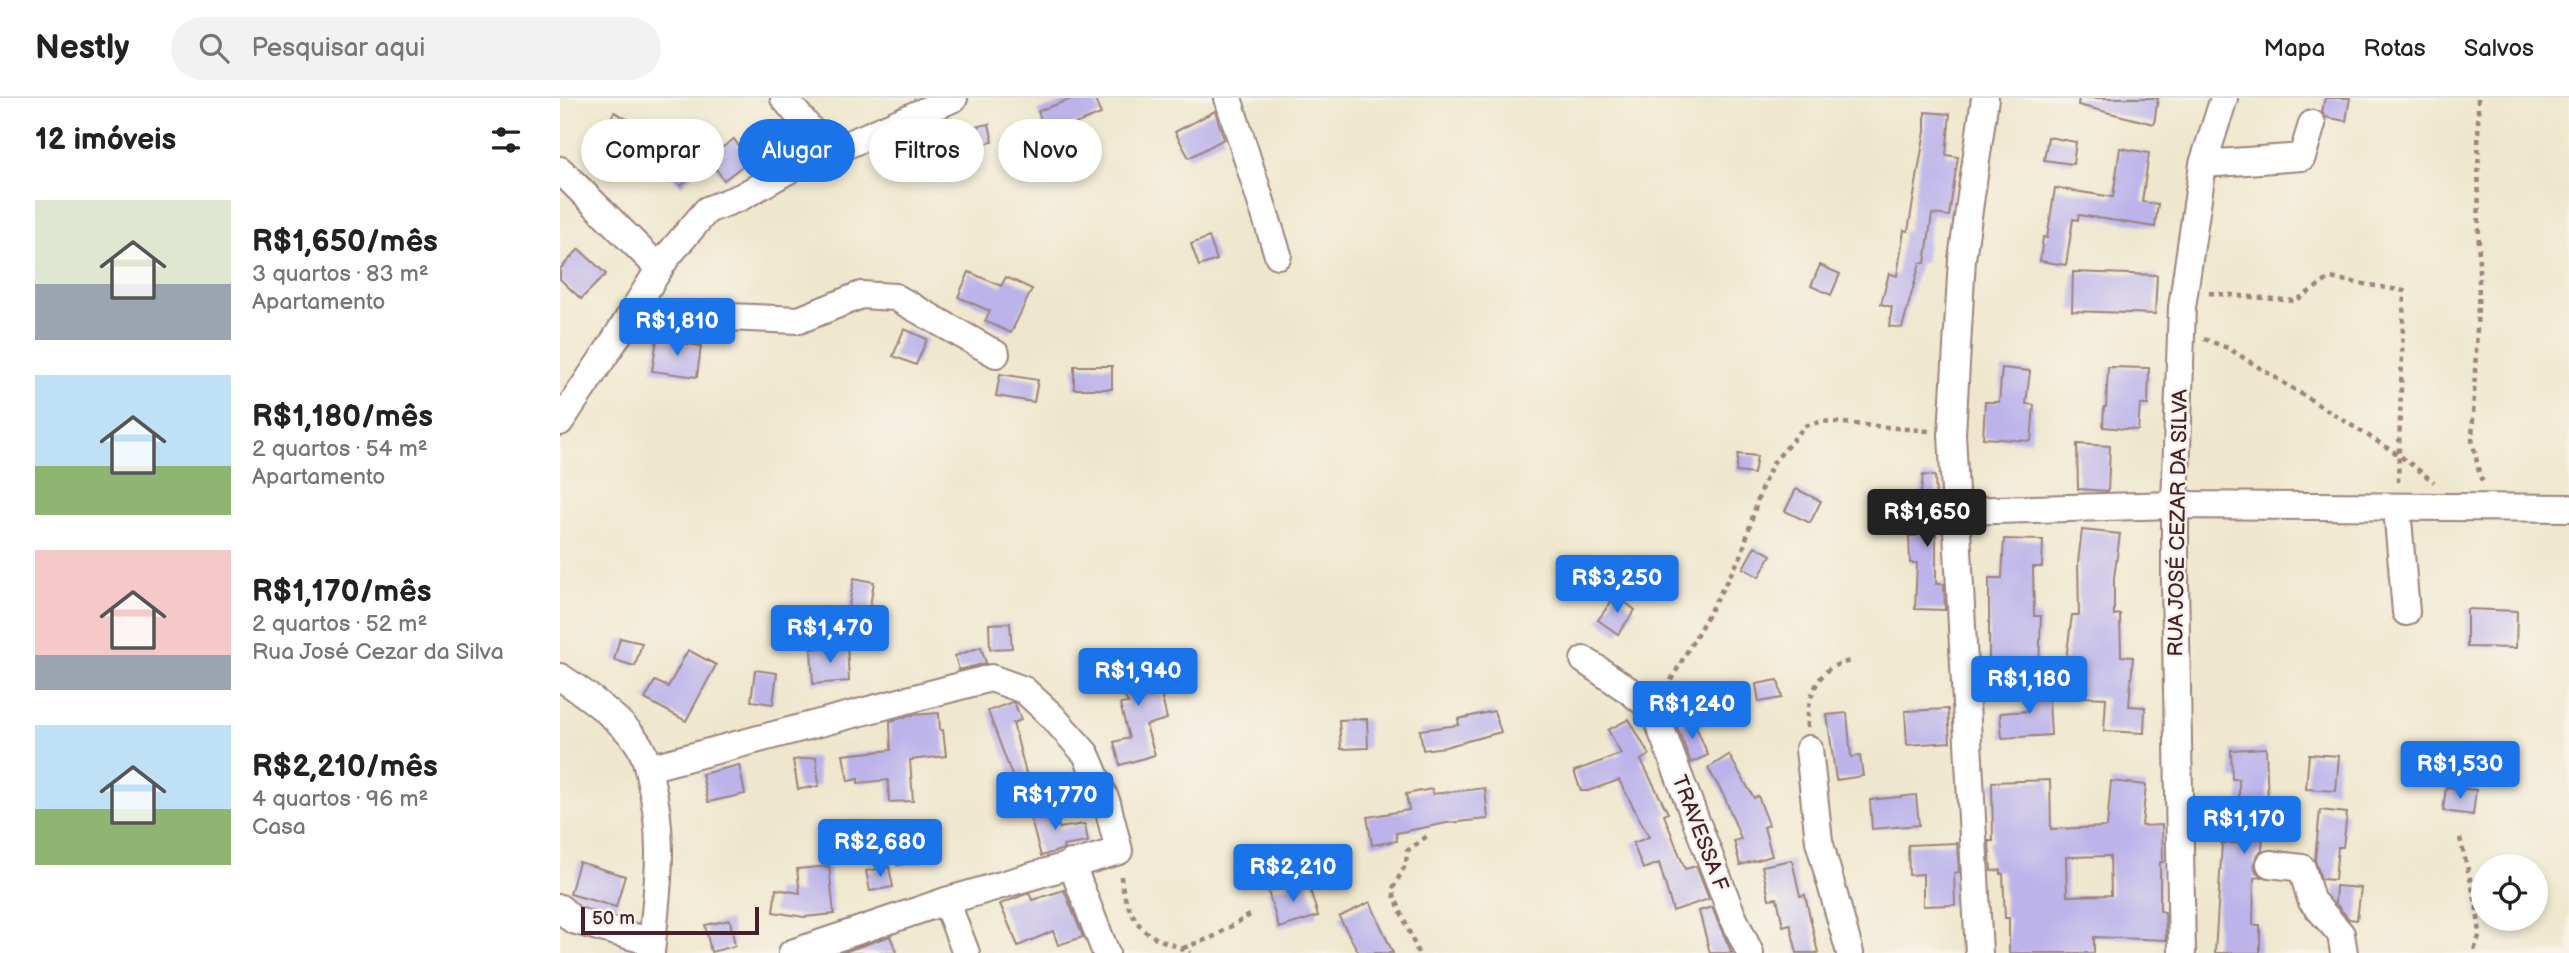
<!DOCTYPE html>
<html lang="pt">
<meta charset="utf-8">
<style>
body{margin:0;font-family:"Balsamiq Sans",sans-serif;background:#f2f2f2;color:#222;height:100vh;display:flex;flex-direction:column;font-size:26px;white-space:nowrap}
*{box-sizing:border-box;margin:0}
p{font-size:23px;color:#767676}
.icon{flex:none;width:38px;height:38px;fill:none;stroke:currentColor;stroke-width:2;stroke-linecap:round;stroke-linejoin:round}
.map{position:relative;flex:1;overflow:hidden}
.sheet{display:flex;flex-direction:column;background:#fff;width:560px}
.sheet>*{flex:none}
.top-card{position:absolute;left:21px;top:21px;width:665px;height:63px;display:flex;gap:14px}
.fabs{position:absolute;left:1911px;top:756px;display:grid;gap:14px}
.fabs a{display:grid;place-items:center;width:77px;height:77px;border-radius:50%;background:#fff;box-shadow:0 4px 10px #0003;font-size:35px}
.scale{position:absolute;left:21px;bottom:18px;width:178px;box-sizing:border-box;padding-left:7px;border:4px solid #4a1f2b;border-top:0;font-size:19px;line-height:24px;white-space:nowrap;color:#4a1f2b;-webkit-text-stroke:5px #f7f3e8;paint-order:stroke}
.price{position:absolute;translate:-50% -60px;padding:0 16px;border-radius:7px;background:#1a73e8;color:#fff;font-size:23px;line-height:46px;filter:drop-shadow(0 2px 4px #0008)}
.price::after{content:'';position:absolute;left:50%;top:42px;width:21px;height:16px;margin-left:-10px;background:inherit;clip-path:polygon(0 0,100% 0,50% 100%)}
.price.on{background:#222;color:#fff}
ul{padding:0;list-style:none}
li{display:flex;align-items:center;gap:21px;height:175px;padding:0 35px}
li span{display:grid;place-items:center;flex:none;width:196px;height:140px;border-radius:0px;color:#555}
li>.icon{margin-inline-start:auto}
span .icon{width:84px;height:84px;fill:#fffc;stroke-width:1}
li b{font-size:30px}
h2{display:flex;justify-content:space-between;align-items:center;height:84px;padding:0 35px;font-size:30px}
.chip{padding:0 24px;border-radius:32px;background:#fff;box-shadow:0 4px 10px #0003;font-size:24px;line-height:63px}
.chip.on{background:#1a73e8;color:#fff}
header{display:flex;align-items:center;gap:42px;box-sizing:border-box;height:98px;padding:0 35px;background:#fff;border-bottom:2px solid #e0e0e0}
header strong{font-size:33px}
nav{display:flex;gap:38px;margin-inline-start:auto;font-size:24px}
.search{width:490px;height:63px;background:#f2f2f2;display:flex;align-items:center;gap:18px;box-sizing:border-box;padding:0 24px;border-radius:38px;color:#767676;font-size:26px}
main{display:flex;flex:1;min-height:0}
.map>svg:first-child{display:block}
.building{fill:#bbb3ea;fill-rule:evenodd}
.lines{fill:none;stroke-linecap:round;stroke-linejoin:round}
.minor-casing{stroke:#9c837c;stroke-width:30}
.path{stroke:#9c837c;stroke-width:4.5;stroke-dasharray:5 5;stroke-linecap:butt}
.minor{stroke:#fff;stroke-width:26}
.labels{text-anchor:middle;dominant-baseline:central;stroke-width:5;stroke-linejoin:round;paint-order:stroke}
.street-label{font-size:21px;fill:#4a1f2b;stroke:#f7f3e8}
</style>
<header>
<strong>Nestly</strong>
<div class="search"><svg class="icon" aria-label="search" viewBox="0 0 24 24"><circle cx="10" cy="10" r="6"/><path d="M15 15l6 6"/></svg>Pesquisar aqui</div>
<nav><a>Mapa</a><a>Rotas</a><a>Salvos</a></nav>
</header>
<main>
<section class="sheet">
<h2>12 imóveis<svg class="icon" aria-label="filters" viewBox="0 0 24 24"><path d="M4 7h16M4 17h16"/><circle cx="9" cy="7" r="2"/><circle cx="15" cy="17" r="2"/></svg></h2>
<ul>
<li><span style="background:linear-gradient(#dfe7d0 60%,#9aa5b1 0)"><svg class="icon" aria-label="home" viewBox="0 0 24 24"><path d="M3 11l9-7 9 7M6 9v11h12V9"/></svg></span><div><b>R$1,650/mês</b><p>3 quartos · 83 m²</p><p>Apartamento</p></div></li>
<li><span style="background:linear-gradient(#bfe0f5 65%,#8fb573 0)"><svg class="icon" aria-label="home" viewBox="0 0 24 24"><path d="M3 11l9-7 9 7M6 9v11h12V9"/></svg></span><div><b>R$1,180/mês</b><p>2 quartos · 54 m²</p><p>Apartamento</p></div></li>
<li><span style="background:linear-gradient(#f6c9c9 75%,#9aa5b1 0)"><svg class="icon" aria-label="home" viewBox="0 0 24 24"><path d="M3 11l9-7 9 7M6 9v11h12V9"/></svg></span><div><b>R$1,170/mês</b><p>2 quartos · 52 m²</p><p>Rua José Cezar da Silva</p></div></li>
<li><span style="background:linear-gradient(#bfe0f5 60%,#8fb573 0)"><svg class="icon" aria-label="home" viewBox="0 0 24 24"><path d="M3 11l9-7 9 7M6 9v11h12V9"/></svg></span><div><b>R$2,210/mês</b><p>4 quartos · 96 m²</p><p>Casa</p></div></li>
</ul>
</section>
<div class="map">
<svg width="2009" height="855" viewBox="0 0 2009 855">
<rect width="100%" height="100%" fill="#f7f3e8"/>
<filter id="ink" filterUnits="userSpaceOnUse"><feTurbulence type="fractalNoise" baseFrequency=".0143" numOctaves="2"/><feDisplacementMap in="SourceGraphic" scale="14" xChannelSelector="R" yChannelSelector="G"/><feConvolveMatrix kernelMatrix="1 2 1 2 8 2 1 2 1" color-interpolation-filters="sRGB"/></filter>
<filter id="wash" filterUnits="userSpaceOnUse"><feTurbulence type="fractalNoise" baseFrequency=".00686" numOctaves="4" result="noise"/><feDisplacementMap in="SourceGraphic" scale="28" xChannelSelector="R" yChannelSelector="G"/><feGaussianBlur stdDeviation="1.57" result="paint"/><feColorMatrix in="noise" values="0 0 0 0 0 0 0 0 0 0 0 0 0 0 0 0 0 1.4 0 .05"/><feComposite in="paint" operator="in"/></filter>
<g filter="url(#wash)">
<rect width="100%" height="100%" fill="#efe7cd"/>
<g id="blocks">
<g class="building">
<path d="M514,0H534L541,16L486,37L478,13Z"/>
<path d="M1519,0H1598L1594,26L1518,7Z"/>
<path d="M1765,0H1790L1786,23L1765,19L1762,14Z"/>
<path d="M655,13L664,41L629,60L615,34Z"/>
<path d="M54,14L78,27L67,47L44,34Z"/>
<path d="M1365,14L1390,16L1386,57L1398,59L1389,118L1372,116L1365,165H1360L1342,230L1329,228L1332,209L1321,206L1329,175L1337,178L1344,132L1348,133L1365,33Z"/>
<path d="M429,26L433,44L412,47L409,30Z"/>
<path d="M1488,39L1516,44L1513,66L1484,62Z"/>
<path d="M174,41L189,63L164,82L148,60Z"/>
<path d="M125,46L144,65L121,88L102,69Z"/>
<path d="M1560,50L1589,55L1582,104L1598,106L1595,129L1519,117L1518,122L1513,121L1506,167L1480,163L1483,139L1487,140L1495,90L1553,99Z"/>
<path d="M649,139L657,162L639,168L631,146Z"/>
<path d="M19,151L46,176L21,201L0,181V171Z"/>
<path d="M1260,167L1280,176L1271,197L1251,188Z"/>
<path d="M409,174L441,188L446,179L472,191L451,235L425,223L430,213L398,199Z"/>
<path d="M1513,174L1597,177L1595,216L1512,213Z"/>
<path d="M344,231L367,241L356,267L333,258Z"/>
<path d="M97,241L141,248L137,279L92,273Z"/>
<rect x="514" y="268" width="38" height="23"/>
<path d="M1548,269L1589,270L1588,307H1580L1578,332L1543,329L1544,309H1546Z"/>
<path d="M1442,270L1470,273L1466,306L1474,307L1471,343L1423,340L1425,304H1439Z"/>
<path d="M440,276L478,282L474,304L436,298Z"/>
<path d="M1517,346L1550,348L1548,393L1518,391Z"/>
<path d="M1178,356L1197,358L1194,376L1176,374Z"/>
<path d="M1363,377L1375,378L1376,399H1380L1381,425H1376V486H1384L1385,512L1355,511L1357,465H1350L1349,438H1356Z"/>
<path d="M1236,391L1261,403L1250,425L1225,413Z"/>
<path d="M1522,432L1560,436L1554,480V517L1560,516L1561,558L1573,559L1569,608L1585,609L1584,635L1544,633L1546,600L1501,598L1512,517H1519L1518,464Z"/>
<path d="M1444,441L1483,442L1482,469H1473L1474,518H1481L1479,568H1429V480H1442Z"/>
<path d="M1195,448L1211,457L1199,479L1183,470Z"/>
<path d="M294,480L314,484L309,514L288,512Z"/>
<path d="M1056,497L1075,512L1058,536L1038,522Z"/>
<path d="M1907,511L1957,513L1956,550L1907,549Z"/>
<path d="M450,525L452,550L430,551L429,526Z"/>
<path d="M60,540L82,545L75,568L54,562Z"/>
<path d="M287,548L289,583L253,586L251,551Z"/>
<path d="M421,549L426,565L399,572L395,558Z"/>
<path d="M128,552L156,567L126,623L85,601L95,583L108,589Z"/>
<path d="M585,555L602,600L607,621L586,627L595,657L560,667L554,644L569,640L560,606L568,605L550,573Z"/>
<path d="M195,572L217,575L213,606L191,603Z"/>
<path d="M1218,582L1222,600L1199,604L1196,586Z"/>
<path d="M1470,585L1488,587L1491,637L1442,640L1440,615L1469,613Z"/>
<path d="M452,604L455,606L461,622L453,625L467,679L454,683L428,613Z"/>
<path d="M1388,611L1390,644L1347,647L1345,613Z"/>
<path d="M934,613L941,634L885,649L863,652L860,632L899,627L898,621Z"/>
<path d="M379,615L380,632H383L386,658L350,662L353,703L329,704L328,682L298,685V681L288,683L283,657L331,652L330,623L353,617Z"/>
<path d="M1287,615L1291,659L1300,658L1303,678L1276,682L1267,617Z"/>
<path d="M807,621L808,650L781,651L779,622Z"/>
<path d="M1069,621L1089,657L1081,662L1108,715L1104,717L1125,771L1136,768L1149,801L1113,813L1099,765L1083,771L1073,745L1089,739L1059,682L1028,693H1021L1014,673L1061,656L1048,632Z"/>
<path d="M1133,621L1148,657L1131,665L1117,628Z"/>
<path d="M1706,650L1708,707L1714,706V738H1703L1702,753L1697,757L1694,765L1696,773L1702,779L1694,780L1693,827H1700V855H1655L1662,745H1679V681H1672L1671,652Z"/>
<path d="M1749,656L1779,658L1776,693L1746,691Z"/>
<path d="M1169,657L1194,700L1198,698L1209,727L1204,729L1212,758L1180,767L1174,743L1181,741L1165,700L1148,670Z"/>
<path d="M256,659L259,688L238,691L233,662Z"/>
<path d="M179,667L185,696L148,704L142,676Z"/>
<path d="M1490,682L1491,731L1547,729L1551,683L1586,687L1582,728L1602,727L1603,764H1600V813L1605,814L1606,842L1534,839V855H1449V820H1445L1443,776H1441V772L1431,773L1429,743H1433L1432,684ZM1550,758L1551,797L1507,798L1506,759Z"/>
<path d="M1886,689L1916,692L1913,717L1883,713Z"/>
<path d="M925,690L928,721L887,725L836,735L837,743L812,747L807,719L849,712L846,696L872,691L873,696Z"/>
<path d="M1356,697L1359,727L1312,731L1310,702Z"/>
<path d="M494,707L499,730L525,726L528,744L503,748L504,751L481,758L469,715Z"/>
<path d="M1760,712L1787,715L1783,749H1778L1775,782L1761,781L1755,762Z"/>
<path d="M360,740L363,764L337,767L334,743Z"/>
<path d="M1397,745L1399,774L1394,775L1395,807L1363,808V776L1349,777L1348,747Z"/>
<path d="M1232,762L1240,798L1245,797L1258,855H1237L1230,826L1223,828L1217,800L1209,801L1202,768Z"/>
<path d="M19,764L65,778L56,809L10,796Z"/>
<path d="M269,768L274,816L244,819L213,814L216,791L240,795L237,771Z"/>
<path d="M329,769L333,789L310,793L306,773Z"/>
<path d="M747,781L758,818L719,830L708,793Z"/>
<path d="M1776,788L1801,790L1797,822L1789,821L1775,805Z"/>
<path d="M504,792L523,839L498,847L493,833L458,848L440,806L469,795L472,802Z"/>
<path d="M810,804L833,855H799L779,819Z"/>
<path d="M1152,809L1158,824L1172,855H1150L1139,813Z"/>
<path d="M170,822L175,848L151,854L145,827Z"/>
<path d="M330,838L337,855H281Z"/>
</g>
</g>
</g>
<g filter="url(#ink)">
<use href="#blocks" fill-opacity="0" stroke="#9c837c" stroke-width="2"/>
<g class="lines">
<g class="minor-casing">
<g id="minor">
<path d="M224,0L269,54"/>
<path d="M668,0L718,157"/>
<path d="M1643,66L1742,59L1752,26"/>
<path d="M0,72L99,170"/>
<path d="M72,215L239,222L301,197L335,199L436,256"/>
<path d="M0,324L53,245L106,160L147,112L181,99L241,65L280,50L394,0"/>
<path d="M1837,410L1846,514"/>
<path d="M1397,413L1615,407L2009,410"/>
<path d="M1024,562L1071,594L1094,613L1172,817L1190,855"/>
<path d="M0,579C26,596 54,616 74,640C84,652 87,665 90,680C106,744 97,791 91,855"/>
<path d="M1249,651L1259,743L1290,855"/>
<path d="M88,670L431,580L464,592L491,617L526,656L547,705L559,753L386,803L232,855"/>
<path d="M511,765L546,855"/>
<path d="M1710,766L1742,770L1751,802L1781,836L1784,855"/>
<path d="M386,803L406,855"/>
<path d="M0,810L13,822L92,844"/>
<path d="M1419,855L1392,336L1402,161L1425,0"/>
<path d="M1622,855L1615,485V407L1622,209L1643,66L1664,0"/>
</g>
</g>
<g class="path">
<path d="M1918,0L1919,186L1912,341L1920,379L1924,385"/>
<path d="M1649,195L1735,203L1770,180L1844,193L1838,384"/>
<path d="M1644,241L1668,250L1839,357L1874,384"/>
<path d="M1106,591L1181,458L1200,394L1213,365L1245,328L1262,323L1369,333"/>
<path d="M1248,629C1246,609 1253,584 1269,571C1274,567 1283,565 1290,563"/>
<path d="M1900,740L1916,805L1920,836L1913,855"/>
<path d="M561,778C562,796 571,820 585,833C597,843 617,847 630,855"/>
<path d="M623,850L653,839L690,817"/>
<path d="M858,855L832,792L846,766L847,753L867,738"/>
</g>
<use href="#minor" class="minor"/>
</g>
</g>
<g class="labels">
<g class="street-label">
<text transform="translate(1618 425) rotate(-89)">RUA JOSÉ CEZAR DA SILVA</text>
<text transform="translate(1140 735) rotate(69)">TRAVESSA F</text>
</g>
</g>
</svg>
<div class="fabs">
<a><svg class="icon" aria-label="locate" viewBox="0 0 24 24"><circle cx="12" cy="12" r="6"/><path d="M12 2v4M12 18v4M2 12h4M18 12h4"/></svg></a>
</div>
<div class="scale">50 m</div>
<b class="price" style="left:117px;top:260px">R$1,810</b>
<b class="price on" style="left:1367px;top:451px">R$1,650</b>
<b class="price" style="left:1057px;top:517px">R$3,250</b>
<b class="price" style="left:270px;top:567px">R$1,470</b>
<b class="price" style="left:578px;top:610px">R$1,940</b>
<b class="price" style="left:1469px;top:618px">R$1,180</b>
<b class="price" style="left:1132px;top:643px">R$1,240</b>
<b class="price" style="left:1900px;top:703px">R$1,530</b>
<b class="price" style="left:495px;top:734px">R$1,770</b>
<b class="price" style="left:1684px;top:758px">R$1,170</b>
<b class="price" style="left:320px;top:781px">R$2,680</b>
<b class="price" style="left:733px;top:806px">R$2,210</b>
<div class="top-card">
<a class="chip">Comprar</a>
<a class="chip on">Alugar</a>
<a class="chip">Filtros</a>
<a class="chip">Novo</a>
</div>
</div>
</main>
